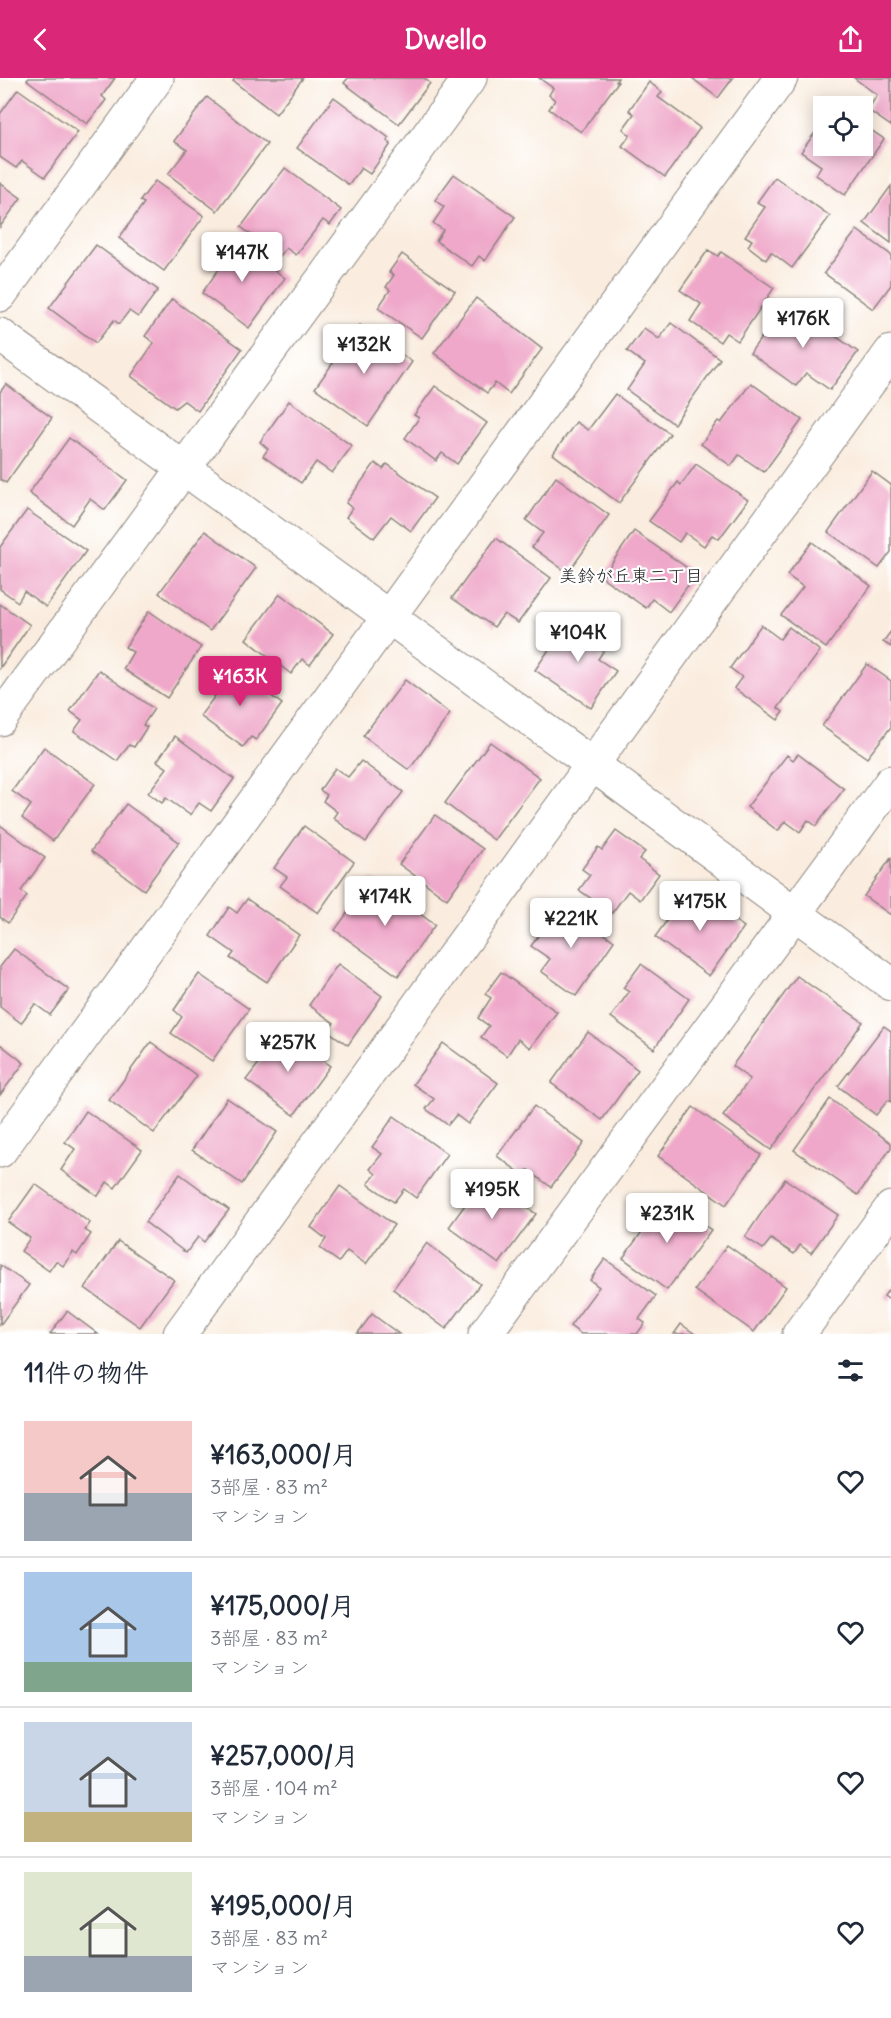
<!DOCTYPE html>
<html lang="ja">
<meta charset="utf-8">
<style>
body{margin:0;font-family:Delius,"Klee One",sans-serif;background:#f2f2f3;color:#1f2937;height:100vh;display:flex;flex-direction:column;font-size:22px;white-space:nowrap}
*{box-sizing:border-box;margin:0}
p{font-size:20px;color:#747a83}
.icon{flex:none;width:33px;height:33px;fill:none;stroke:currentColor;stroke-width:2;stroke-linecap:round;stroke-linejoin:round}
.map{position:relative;height:1256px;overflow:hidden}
.sheet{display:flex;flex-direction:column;background:#fff;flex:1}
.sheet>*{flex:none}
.controls{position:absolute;left:813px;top:18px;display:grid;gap:12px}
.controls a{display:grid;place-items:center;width:60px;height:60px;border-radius:0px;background:#fff;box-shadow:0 3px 15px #0003;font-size:30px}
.price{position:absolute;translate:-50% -51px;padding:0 14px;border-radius:6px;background:#fff;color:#222;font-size:20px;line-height:39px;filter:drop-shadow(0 2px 3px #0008)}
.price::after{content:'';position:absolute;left:50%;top:36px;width:18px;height:14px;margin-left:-9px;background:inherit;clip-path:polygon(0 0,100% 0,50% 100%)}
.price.selected{background:#db2777;color:#fff}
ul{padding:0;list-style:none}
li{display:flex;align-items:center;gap:18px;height:150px;padding:0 24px}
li+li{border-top:2px solid #e0e1e3}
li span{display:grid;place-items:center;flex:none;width:168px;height:120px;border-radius:0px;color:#555}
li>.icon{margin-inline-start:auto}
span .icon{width:72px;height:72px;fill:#fffc;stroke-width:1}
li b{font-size:26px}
h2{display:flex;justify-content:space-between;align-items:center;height:72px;padding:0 24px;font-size:26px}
header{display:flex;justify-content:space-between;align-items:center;height:78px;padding:0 24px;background:#db2777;color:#fff;font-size:27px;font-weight:800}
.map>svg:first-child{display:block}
.building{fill:#efa8c9}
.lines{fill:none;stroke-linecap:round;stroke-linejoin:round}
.minor-casing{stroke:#8b847e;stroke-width:35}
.minor{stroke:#fff;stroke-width:33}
.labels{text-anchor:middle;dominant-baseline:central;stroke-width:4.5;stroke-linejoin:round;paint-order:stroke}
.neighbourhood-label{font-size:18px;fill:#1c1c1c;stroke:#fff}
</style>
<header><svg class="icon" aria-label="back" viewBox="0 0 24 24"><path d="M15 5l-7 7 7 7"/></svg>Dwello<svg class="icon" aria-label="share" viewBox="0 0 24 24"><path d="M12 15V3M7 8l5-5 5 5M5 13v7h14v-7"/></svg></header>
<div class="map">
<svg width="891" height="1256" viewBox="0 0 891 1256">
<rect width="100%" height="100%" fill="#fff"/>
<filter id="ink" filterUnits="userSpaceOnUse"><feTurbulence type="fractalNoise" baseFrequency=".0167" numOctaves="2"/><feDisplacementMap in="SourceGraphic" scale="12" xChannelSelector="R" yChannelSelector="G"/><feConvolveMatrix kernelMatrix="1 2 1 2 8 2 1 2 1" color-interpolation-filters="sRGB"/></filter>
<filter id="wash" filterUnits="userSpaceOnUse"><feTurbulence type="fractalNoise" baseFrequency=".008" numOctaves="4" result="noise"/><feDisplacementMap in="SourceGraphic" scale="24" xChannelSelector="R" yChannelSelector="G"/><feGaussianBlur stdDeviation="1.35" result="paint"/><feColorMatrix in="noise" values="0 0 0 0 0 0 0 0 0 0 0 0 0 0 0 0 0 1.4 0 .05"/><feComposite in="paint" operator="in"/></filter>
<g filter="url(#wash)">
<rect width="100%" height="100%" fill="#faeddf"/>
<g id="blocks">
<g class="building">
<path d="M29,0H115L102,18L106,22L87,46L27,2Z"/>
<path d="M235,0H303L276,36L233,3Z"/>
<path d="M348,0H424L430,5L399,46L344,5Z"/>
<path d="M539,0H618L616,3L618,4L581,54L549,31L555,22L549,17L553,10Z"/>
<path d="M692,0H733L718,20Z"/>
<path d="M854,0H891V48L868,32L877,17Z"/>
<path d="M649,4L662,14L658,19L700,50L665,99L622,68L630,57L623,51L634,36L629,32Z"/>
<path d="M18,11L78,54L45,99L22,83L16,90L0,79V36Z"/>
<path d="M207,19L267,66L217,133L168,96L187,72L174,63Z"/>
<path d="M334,19L389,60L387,63L391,66L370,96L361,90L349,107L297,70Z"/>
<path d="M824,42V68H862V46L884,61L845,117L816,97L821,88L801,74Z"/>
<path d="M285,90L341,132L330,147L323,142L296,177L286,170L280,178L241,149Z"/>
<path d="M454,96L515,139L485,183L479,178L472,188L436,163L443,152L433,145L444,129L435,122Z"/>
<path d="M775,99L830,138L792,190L771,174L766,182L748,168L752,162L745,158L765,129L757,124Z"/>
<path d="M155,103L204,138L164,193L119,160L144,125L140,123Z"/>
<path d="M0,105L21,120L0,149Z"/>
<path d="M891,108V165L864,145Z"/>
<path d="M857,152L891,177V207L873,231L824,195Z"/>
<path d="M231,160L285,200L249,250L202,215L219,191L212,186Z"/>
<path d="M96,167L158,212L138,239L129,233L119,246L114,242L96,265L49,230Z"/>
<path d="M708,172L718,178L721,174L774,210L738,263L726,255L720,264L690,243L701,226L680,212Z"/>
<path d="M402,176L455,213L422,260L378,230L390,212L386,209L394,197L389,194Z"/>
<path d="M476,220L542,271L509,316L495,305L487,315L434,275Z"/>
<path d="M172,221L242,271L198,333L184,323L175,330L131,298L154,265L145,258Z"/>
<path d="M787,224L858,274L830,312L806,295L796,308L750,275Z"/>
<path d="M671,245L720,281L674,346L627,312L645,286L627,273L644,250L659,261Z"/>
<path d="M360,247L412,284L368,348L315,310Z"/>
<path d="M751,305L802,342L764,394L739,377L731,388L701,366L718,343L721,345Z"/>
<path d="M6,306L52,340L6,405L0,401V314Z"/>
<path d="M435,308L487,345L457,386L442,375L436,383L405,360L419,340L414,337Z"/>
<path d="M615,316L670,356L619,425L553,376L576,344L588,352Z"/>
<path d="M289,323L352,368L332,395L316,384L301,405L263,378L268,371L260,364Z"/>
<path d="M69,360L127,402L105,432L90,421L72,447L29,415Z"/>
<path d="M375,385L383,391L387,386L435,420L411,453L391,438L374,460L346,439L352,430L346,425Z"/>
<path d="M696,386L748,422L719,461L712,457L704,468L685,455L679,464L649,443L678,404L681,407Z"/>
<path d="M872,393L891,407V474L879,490L828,454Z"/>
<path d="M556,399L609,437L568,495L532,469L543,455L526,442Z"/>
<path d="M27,432L86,473L46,529L24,513L18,524L0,511V469Z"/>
<path d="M205,453L256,490L210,553L159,515Z"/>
<path d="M634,453L696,496L669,534L652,521L646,530L602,499Z"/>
<path d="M496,460L551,500L518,545L504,536L494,549L452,520Z"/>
<path d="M812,464L871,508L826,570L781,537L803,509L787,497Z"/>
<path d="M280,516L333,556L310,587L302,581L291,596L246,561Z"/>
<path d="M0,526L30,547L0,590Z"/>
<path d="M149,533L201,569L167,620L123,591L133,574L125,569Z"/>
<path d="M572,538L610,563L598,581L616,593L591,630L535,592Z"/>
<path d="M761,547L780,561L789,549L820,573L778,630L783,634L778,642L734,610L742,599L730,590Z"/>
<path d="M891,553V569L883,564Z"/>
<path d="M867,586L891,603V649L867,680L822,648Z"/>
<path d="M229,587L282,626L256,662L251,659L243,669L200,638L215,618L209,615Z"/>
<path d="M99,592L154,631L143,647L147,649L134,669L129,667L117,683L74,653L82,642L70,633Z"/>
<path d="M405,602L450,636L409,692L363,658Z"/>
<path d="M175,658L234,701L211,733L199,725L190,737L166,720L162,725L148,715L167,690L157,683Z"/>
<path d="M490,664L540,700L494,762L445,725Z"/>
<path d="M44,669L95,706L53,763L22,740L31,727L12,713Z"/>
<path d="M798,676L844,711L816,748L808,742L800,754L785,743L778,753L747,729L787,677L793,682Z"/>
<path d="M361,683L403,714L366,764L333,740L337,734L323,723L327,717L320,712L335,690L348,699Z"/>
<path d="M126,726L179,764L144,812L91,773Z"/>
<path d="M435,737L483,771L447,821L399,786Z"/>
<path d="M0,747L45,780L21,813L27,818L8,845L0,839Z"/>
<path d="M304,748L354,784L318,835L280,808L287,799L274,790Z"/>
<path d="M616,753L645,774L639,781L659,796L640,822L628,813L612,835L579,812L590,797L582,791L598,769L602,772Z"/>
<path d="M891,780V837L864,818Z"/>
<path d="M372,801L435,847L398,898L335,852Z"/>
<path d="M690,810L744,849L709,898L655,859Z"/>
<path d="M247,821L299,857L267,904L230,880L234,875L210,858L229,829L237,835Z"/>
<path d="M561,825L614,863L576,918L541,893L550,881L531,868Z"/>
<path d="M14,871L69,912L50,937L35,926L21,945L0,929V889Z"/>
<path d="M338,886L382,918L348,967L328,953L334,945L309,927Z"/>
<path d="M641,886L689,921L654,971L611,939L629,914L623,910Z"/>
<path d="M501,894L557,934L530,970L518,961L507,978L481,959L489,948L478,940L491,920L485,916Z"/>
<path d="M199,896L249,931L212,983L171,955L182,939L174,932Z"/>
<path d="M797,898L863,944L771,1072L723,1038L750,1001L732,988Z"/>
<path d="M884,948L891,953V1024L888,1022L876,1037L838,1008Z"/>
<path d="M283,954L330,988L294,1037L246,1002Z"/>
<path d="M588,954L638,992L602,1042L551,1005Z"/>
<path d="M151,964L197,998L154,1055L109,1022Z"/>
<path d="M443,965L498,1005L468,1046L456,1037L448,1047L426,1031L434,1021L413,1006Z"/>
<path d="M0,966L24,985L0,1017Z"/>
<path d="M227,1020L277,1054L242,1106L192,1072Z"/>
<path d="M830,1021L891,1065V1070L858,1117L794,1072Z"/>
<path d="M534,1028L584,1065L551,1109L528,1092L523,1097L497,1078Z"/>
<path d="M693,1029L761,1077L726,1127L658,1078Z"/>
<path d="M86,1033L142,1072L115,1110L107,1104L98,1118L61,1092L75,1071L65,1064Z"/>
<path d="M394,1038L447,1076L416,1120L404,1111L394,1124L368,1106L376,1096L370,1091L382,1076L372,1069Z"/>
<path d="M180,1096L229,1132L204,1164L198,1159L186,1175L145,1144Z"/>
<path d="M485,1099L536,1136L499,1186L449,1149Z"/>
<path d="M785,1101L838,1137L811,1175L800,1167L794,1176L771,1161L763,1171L745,1159Z"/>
<path d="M35,1106L90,1145L85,1152L91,1156L77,1177L73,1174L63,1188L56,1183L49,1193L21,1173L30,1160L8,1144Z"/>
<path d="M340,1108L394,1147L366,1186L347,1173L339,1184L320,1170L326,1161L311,1149Z"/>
<path d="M667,1119L711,1152L667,1212L623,1180Z"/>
<path d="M118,1163L174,1202L140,1249L85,1210Z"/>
<path d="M427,1165L480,1206L446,1251L393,1211Z"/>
<path d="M727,1167L786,1209L754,1254L695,1212Z"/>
<path d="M605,1181L656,1218L639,1241L645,1245L637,1256H581L570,1248L599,1209L590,1202Z"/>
<path d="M0,1187L29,1207L0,1247Z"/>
<path d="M891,1208V1223L884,1218Z"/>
<path d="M67,1233L98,1256H50Z"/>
<path d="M372,1236L399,1256H357Z"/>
<path d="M681,1246L695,1256H674Z"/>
</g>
</g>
</g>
<g filter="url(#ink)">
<use href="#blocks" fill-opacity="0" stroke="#8b847e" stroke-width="1.5"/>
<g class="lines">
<g class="minor-casing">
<g id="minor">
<path d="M0,217L157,0"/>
<path d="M0,257L593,687L891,906"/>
<path d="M0,641L470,0"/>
<path d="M0,1073L781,0"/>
<path d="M180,1256L891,274"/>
<path d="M485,1256L891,704"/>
<path d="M799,1256L891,1130"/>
</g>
</g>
<use href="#minor" class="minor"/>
</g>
</g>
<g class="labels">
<g class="neighbourhood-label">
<text x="631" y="497">美鈴が丘東二丁目</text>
</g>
</g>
</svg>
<div class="controls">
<a><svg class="icon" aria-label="locate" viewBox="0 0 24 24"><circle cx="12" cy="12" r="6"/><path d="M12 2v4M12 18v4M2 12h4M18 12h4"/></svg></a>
</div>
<b class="price" style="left:242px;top:205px">¥147K</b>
<b class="price" style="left:803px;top:271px">¥176K</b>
<b class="price" style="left:364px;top:297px">¥132K</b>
<b class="price" style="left:578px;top:585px">¥104K</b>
<b class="price selected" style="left:240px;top:629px">¥163K</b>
<b class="price" style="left:385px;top:849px">¥174K</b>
<b class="price" style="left:700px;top:854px">¥175K</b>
<b class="price" style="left:571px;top:871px">¥221K</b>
<b class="price" style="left:288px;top:995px">¥257K</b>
<b class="price" style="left:492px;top:1142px">¥195K</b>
<b class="price" style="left:667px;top:1166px">¥231K</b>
</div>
<section class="sheet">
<h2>11件の物件<svg class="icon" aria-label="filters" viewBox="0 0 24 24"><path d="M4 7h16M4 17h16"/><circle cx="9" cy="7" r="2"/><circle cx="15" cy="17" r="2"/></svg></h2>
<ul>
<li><span style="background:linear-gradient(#f6c9c9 60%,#9aa5b1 0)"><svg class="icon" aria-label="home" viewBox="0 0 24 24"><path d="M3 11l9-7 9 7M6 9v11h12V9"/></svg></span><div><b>¥163,000/月</b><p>3部屋 · 83 m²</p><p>マンション</p></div><svg class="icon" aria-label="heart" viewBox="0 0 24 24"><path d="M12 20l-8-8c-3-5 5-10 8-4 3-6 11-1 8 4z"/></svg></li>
<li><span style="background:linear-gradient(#a9c7e8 75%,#7fa58c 0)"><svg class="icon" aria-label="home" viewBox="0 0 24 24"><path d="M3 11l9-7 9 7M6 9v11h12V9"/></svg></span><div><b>¥175,000/月</b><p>3部屋 · 83 m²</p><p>マンション</p></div><svg class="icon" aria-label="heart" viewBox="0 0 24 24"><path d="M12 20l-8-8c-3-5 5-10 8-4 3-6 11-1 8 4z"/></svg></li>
<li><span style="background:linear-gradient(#c9d6e8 75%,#c2b280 0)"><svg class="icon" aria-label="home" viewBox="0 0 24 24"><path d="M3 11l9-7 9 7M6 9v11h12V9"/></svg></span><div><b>¥257,000/月</b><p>3部屋 · 104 m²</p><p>マンション</p></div><svg class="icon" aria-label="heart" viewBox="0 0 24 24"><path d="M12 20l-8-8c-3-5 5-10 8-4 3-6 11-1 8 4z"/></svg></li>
<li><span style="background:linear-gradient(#dfe7d0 70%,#9aa5b1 0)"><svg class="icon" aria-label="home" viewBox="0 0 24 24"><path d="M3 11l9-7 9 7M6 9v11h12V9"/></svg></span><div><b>¥195,000/月</b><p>3部屋 · 83 m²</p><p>マンション</p></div><svg class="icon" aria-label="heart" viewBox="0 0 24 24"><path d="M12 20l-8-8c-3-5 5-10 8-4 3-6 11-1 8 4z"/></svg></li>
</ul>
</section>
